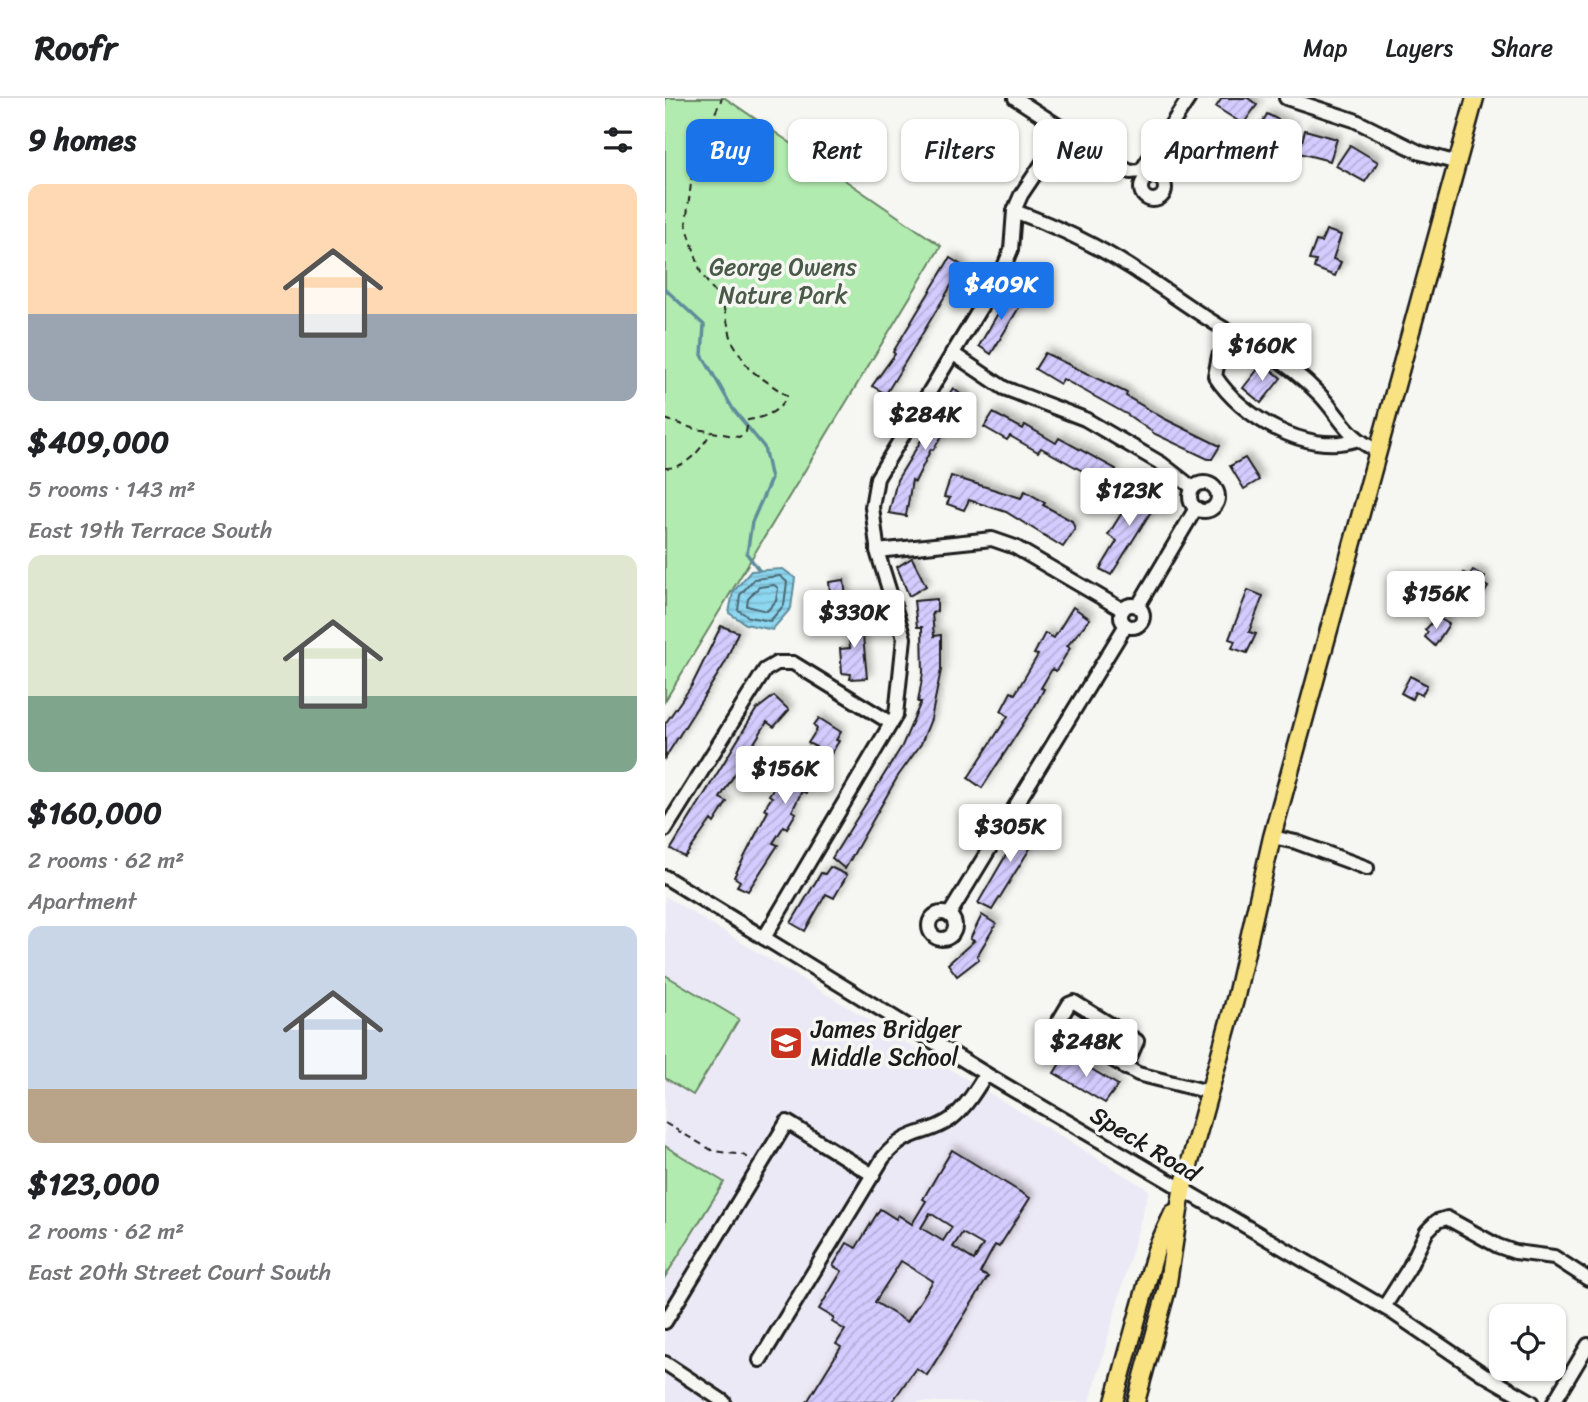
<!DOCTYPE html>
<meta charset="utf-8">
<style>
body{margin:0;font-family:Sriracha,sans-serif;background:#f6f6f6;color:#202124;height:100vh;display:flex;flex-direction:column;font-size:26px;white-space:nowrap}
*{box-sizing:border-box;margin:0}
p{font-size:23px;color:#757577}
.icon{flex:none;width:38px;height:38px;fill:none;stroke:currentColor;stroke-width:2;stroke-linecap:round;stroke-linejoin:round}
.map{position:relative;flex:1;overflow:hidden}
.side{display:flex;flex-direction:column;background:#fff;width:665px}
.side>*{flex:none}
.banner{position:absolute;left:21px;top:21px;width:665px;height:63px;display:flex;gap:14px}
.tools{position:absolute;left:824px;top:1206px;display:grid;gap:14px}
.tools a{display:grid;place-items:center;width:77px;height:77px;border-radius:14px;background:#fff;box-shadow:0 2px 5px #0004;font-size:35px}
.price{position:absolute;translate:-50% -60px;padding:0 16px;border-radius:7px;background:#fff;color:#222;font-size:23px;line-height:46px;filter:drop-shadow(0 2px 4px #0008)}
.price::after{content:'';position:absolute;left:50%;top:42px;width:21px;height:16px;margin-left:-10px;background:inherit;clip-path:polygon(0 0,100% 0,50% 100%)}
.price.on{background:#1a73e8;color:#fff}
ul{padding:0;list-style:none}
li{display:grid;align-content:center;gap:14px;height:371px;padding:0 28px}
li span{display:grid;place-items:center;height:217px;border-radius:14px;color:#555}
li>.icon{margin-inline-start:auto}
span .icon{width:126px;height:126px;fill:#fffc;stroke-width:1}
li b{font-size:30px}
h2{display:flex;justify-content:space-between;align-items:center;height:84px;padding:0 28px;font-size:30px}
.pill{padding:0 24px;border-radius:14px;background:#fff;box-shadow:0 2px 5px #0004;font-size:24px;line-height:63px}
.pill.on{background:#1a73e8;color:#fff}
header{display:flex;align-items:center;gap:42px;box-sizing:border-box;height:98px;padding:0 35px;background:#fff;border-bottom:2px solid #e0e0e0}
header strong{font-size:33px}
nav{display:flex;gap:38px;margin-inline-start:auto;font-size:24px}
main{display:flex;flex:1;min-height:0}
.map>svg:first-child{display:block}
.built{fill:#ece9f6}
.green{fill:#b2ebaf;stroke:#678466;stroke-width:2}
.water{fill:url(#water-rules);stroke:#608c9b;stroke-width:2}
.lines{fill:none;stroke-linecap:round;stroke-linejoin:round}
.shore{stroke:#4a6771;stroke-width:2}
.stream{stroke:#608c9b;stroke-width:3.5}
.building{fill:url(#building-hatch);stroke:#1c1c1c;stroke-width:2;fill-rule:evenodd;filter:url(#shadow)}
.minor-casing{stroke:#1c1c1c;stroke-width:18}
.major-casing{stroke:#1c1c1c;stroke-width:21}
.path{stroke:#1c1c1c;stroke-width:2;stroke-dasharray:7 5;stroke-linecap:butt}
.minor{stroke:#f6f6f2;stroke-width:12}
.major{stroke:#f8e281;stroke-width:16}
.labels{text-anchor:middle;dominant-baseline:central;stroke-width:7;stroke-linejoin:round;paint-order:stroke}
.park-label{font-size:24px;fill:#495a48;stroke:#f6f6f2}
.poi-label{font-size:24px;fill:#1c1c1c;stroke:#f6f6f2;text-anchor:start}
.street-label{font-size:24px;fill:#1c1c1c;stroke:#f6f6f2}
</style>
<header>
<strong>Roofr</strong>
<nav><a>Map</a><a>Layers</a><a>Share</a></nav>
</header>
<main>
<section class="side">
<h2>9 homes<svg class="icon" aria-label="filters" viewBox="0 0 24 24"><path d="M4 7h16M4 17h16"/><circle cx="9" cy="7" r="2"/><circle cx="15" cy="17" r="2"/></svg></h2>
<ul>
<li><span style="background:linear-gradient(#ffd9b3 60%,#9aa5b1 0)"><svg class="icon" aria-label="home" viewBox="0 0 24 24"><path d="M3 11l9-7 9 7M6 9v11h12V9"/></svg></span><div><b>$409,000</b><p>5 rooms · 143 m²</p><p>East 19th Terrace South</p></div></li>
<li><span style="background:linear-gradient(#dfe7d0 65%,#7fa58c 0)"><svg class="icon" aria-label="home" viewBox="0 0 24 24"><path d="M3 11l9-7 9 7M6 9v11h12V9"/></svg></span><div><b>$160,000</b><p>2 rooms · 62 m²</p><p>Apartment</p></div></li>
<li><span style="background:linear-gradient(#c9d6e8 75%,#b9a48a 0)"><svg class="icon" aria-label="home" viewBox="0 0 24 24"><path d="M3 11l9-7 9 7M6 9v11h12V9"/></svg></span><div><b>$123,000</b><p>2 rooms · 62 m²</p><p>East 20th Street Court South</p></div></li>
</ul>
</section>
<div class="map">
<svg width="923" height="1304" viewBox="0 0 923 1304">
<defs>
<pattern id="water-rules" width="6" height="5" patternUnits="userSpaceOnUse" patternTransform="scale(1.75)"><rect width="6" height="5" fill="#8ed7f0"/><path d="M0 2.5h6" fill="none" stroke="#7ab8cd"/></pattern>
<pattern id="building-hatch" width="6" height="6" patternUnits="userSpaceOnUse" patternTransform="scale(1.75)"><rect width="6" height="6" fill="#d4cbfe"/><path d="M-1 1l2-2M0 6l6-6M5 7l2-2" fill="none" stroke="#b5aed9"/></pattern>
<filter id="shadow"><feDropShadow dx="4.5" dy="-4.5" stdDeviation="3.5" flood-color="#0004"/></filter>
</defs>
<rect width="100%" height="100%" fill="#f6f6f2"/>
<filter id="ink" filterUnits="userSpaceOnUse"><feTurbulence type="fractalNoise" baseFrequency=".0143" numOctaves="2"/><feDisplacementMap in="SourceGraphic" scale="14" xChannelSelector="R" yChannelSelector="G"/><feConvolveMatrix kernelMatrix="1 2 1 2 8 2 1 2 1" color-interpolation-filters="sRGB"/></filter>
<g filter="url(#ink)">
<path class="built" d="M0,798L484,1092L425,1304H0Z"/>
<g class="green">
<path d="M0,0H60L276,148L0,603Z"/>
<path d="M0,877L74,921L28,997L0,980Z"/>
<path d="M0,1048L59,1084L0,1179Z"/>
</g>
<path class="water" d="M118,471L130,480L126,510L107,532L81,526L64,515L68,494L86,473Z"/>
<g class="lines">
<g class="shore">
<path d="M115,478L122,484L119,507L105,523L84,519L73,512L75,497L89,481Z"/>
<path d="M109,487L113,490L111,503L102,513L82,508L83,501L94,489Z"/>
</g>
<path class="stream" d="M0,191L39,227L37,257L68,311L99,349L106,381L87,424L82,456L94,472"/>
</g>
<g class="building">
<path d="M557,0H583L592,7L578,26L551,9Z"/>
<path d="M602,16L629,30L617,52L590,38Z"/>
<path d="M640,32L672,41L665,63L634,55Z"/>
<path d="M685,47L713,64L700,84L671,68Z"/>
<path d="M661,132L676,137L668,161L676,164L670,178L649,170L651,163L644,162L651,143L656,144Z"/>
<path d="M285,160L298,168L221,296L207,288L230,256L228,254Z"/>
<path d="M346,193L359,201L326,256L314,248Z"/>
<path d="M380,255L462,295L461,298L500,321L555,348L547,361H543L490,336L463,317L398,281L395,286L370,271Z"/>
<path d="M598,265L616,280L596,305L578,290Z"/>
<path d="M288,290L301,301L268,352L266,351L250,384L247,382L241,418L224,415L232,382Z"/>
<path d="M328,315L358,331L360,327L391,345L394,340L451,371L441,386L376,350L373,354L345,338L342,342L319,329Z"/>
<path d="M580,360L594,382L579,391L565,368Z"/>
<path d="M286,378L356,400L360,393L380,405L378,407L407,423L410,431L398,449L341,414L304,402L299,412L282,406L285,400L279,399Z"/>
<path d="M484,388L497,396L446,477L435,471L452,443L443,437L458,413L465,417Z"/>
<path d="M247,460L261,488L244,498L232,469Z"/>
<path d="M808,472L820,479L817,485L823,489L816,500L809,497L803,507L789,498L799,475L804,478Z"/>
<path d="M179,482L182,509L167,512L164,484Z"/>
<path d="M583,492L598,498L584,534L591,536L582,555L567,550L570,543L564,541Z"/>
<path d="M272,501V513L267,515L269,538L276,537V572L266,621L256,646L233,678L180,771L167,760L237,648L256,604H253L258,575L257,529H252L249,503Z"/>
<path d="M408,509L425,521L402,548L405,550L391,573L387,571L376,590L379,591L370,608L317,690L303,680L343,618L336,613L346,594L350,596L373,557L369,556L380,535L389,540Z"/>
<path d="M196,517L202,580L185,581L186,576L177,575L175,551L185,550L181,518Z"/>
<path d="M772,519L784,526L770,548L760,539L763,534L760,532Z"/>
<path d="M56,528L73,534L60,565L0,660V626L27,587Z"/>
<path d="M745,578L762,587L757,597L750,594L747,601L736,595Z"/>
<path d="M109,598L124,612L109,629L102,624L55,700L62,704L49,725L46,722L20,759L6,751L91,612Z"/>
<path d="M154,620L176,634L171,642L174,643L163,661L157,658L143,683L147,686L141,695L137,693L127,713L131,715L122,730L119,728L108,745L113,747L83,793L72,788L75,783L69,779L103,713L99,711L107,699L104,697L110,688L116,692L135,661L143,667L151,649L143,645L152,631L149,627Z"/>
<path d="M362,721L377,731L327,812L313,805Z"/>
<path d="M165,769L182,777L169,800L161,796L140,833L126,825L156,775L160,776Z"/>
<path d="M317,817L331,826L312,858L314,861L292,878L283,866L309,843L305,841Z"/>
<path d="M401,956L453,987L440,1005L389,975Z"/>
<path d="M287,1052L365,1100L334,1149L330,1147L315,1175L323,1179L262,1277L251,1270L227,1304H142L176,1249L171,1246L180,1232L167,1224L169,1220L154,1211L177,1173L168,1168L182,1145L191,1150L215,1111L231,1121L233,1117L247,1126L261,1103L258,1101ZM265,1115L287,1129L278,1143L256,1130ZM297,1135L318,1147L309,1162L288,1149ZM236,1163L268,1183L242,1224L210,1204Z"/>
</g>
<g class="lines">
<g class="minor-casing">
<g id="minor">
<path d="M350,0L465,74L476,73L482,80"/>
<path d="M621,0L689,22L756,55L793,65"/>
<path d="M476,73L524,0"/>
<circle cx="488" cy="90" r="12"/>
<path d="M349,113C397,130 443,153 485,182C514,201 541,222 572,238"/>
<path d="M287,255L339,290L420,321L497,366L528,390"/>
<path d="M690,342C642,357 576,319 550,278L554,258L572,238C604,253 631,272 656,298C678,322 681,338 713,353"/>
<circle cx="539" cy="399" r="14"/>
<path d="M212,453L327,441L350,449L458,512"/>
<circle cx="467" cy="518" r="11"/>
<path d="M473,508L531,410"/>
<path d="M0,732L100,572L112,565H128L226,625"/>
<path d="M607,739L631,744L702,770"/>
<path d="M0,779L321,976L727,1214L818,1276L867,1304"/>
<circle cx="277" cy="828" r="13"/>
<path d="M284,817L461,527"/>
<path d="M99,840L231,617L239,540L213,456L207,409L212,380L336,176L346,152L349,113L356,97L399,33"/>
<path d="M460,970L472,943L409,904L404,906L392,926L393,931L473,976L544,994"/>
<path d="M719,1209L744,1170L762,1133L772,1123L782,1120L833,1148L850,1154L889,1159L923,1181"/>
<path d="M0,1224L122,1024L208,1077"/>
<path d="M95,1262L218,1060C244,1029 261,1039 286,1021C301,1009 311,992 321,976"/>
<path d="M0,1265L59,1304"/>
<path d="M889,1304L923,1247"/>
</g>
</g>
<g class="major-casing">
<g id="major">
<path d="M449,1304L491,1152L508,1115"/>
<path d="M471,1304L502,1191L517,1093L571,898L607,739L810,0"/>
</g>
</g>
<g class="path">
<path d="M0,321L27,330L74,339L81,334L83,322C99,320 116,313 122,298L84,271L67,243L58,207L36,175L21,126L29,61L57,0"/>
<path d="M0,370C22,370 36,352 46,334"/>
<path d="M0,1025L48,1053L78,1057L86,1062"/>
</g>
<use href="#minor" class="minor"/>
<use href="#major" class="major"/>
</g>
</g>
<defs>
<g id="school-square" transform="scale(1.75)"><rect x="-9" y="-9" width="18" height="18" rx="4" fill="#c8321e" stroke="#f6f6f2"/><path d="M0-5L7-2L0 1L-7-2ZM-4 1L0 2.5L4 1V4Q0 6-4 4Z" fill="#fff"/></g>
</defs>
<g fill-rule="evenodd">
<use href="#school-square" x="121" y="945"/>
</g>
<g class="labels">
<g class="park-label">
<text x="118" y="169">George Owens<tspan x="118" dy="28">Nature Park</tspan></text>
</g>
<g class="poi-label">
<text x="146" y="931">James Bridger<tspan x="146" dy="28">Middle School</tspan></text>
</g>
<g class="street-label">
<text transform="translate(480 1046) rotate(31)">Speck Road</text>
</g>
</g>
</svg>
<div class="tools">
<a><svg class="icon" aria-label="locate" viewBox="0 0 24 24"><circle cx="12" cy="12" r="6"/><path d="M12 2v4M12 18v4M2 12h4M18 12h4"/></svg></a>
</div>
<b class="price on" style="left:336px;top:224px">$409K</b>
<b class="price" style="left:597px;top:285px">$160K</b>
<b class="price" style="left:260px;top:354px">$284K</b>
<b class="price" style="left:464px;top:430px">$123K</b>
<b class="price" style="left:771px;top:533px">$156K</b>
<b class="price" style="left:189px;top:552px">$330K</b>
<b class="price" style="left:120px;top:708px">$156K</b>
<b class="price" style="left:345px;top:766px">$305K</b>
<b class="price" style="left:421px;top:981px">$248K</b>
<div class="banner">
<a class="pill on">Buy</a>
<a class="pill">Rent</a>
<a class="pill">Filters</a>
<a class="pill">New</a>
<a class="pill">Apartment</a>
</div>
</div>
</main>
